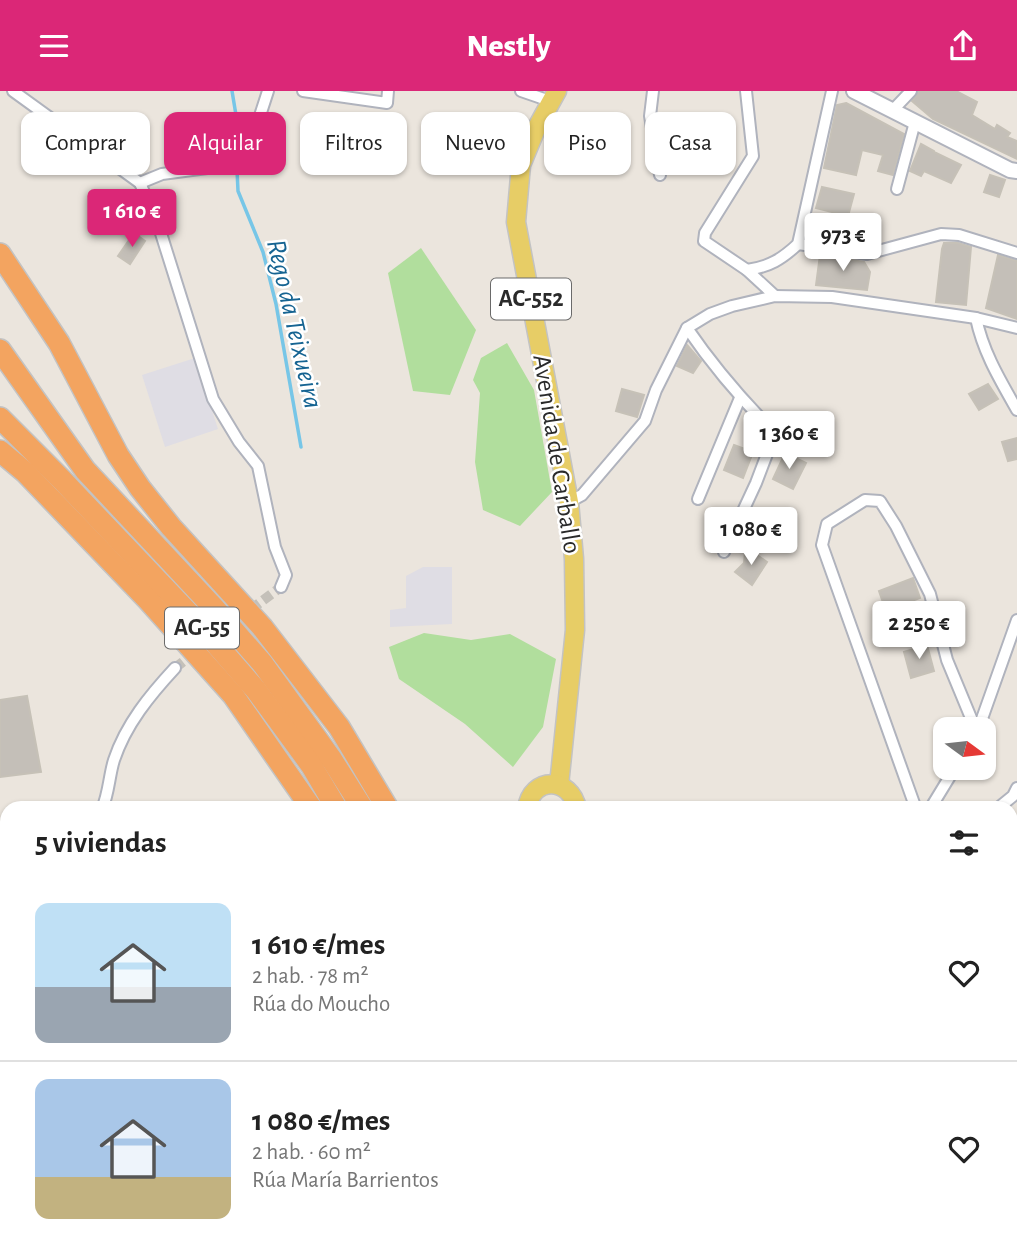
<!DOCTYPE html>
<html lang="es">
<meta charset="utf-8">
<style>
body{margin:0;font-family:"Alegreya Sans",sans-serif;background:#f6f6f6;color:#222;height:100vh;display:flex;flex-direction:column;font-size:26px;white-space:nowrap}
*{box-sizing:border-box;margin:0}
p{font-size:23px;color:#767676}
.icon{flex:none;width:38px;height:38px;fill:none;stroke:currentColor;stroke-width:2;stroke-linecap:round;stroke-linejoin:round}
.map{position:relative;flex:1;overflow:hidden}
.side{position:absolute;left:0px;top:710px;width:1018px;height:450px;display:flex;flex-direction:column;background:#fff;border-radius:21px 21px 0 0;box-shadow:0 2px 5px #0004}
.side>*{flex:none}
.top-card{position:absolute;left:21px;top:21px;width:976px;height:63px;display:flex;gap:14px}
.needle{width:46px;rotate:105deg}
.buttons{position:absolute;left:933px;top:626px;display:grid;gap:14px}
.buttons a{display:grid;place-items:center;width:63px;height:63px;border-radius:14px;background:#fff;box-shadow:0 2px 5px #0004;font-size:35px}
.price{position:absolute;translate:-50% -60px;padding:0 16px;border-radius:7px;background:#fff;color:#222;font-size:23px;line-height:46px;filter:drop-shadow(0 2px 4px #0008)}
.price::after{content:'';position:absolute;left:50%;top:42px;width:21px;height:16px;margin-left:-10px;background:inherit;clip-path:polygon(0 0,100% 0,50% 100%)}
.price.current{background:#db2777;color:#fff}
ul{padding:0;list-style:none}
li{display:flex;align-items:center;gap:21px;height:175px;padding:0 35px}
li+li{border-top:2px solid #e0e0e0}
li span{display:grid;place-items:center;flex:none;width:196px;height:140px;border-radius:14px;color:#555}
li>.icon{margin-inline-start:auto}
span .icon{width:84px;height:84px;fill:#fffc;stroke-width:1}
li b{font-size:30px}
h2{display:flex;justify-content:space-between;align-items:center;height:84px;padding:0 35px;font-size:30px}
.tag{padding:0 24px;border-radius:14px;background:#fff;box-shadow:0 2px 5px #0004;font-size:24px;line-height:63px}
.tag.current{background:#db2777;color:#fff}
header{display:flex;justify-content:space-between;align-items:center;height:91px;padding:0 35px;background:#db2777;color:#fff;font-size:32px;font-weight:800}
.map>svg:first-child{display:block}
.industrial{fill:#dfdde4}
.green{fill:#b1de9d}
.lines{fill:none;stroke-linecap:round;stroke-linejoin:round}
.stream{stroke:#77c6e7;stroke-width:3.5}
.building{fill:#c4bfb8;stroke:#c6c1b7;stroke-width:2}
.minor-tunnel{stroke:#c4c0b9;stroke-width:10;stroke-dasharray:10 5;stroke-linecap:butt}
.minor-casing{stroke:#b0b3bd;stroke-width:14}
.tertiary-casing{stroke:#b0b3bd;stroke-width:18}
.primary-casing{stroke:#c3c3c3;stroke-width:21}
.motorway-casing{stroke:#c3c3c3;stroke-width:24}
.minor{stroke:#fff;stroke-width:10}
.tertiary{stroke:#fff;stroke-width:14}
.primary{stroke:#e7cd66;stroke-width:18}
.motorway{stroke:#f3a460;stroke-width:21}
.labels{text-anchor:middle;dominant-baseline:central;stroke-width:5;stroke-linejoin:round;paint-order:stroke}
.shield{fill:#fff;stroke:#6a6a6a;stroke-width:2}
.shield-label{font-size:24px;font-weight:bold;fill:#2a2a2a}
.street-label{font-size:26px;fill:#2a2a2a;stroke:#fff}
.water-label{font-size:28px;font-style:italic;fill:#166492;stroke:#fff}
</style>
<header><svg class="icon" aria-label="menu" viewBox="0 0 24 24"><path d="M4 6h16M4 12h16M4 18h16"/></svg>Nestly<svg class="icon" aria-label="share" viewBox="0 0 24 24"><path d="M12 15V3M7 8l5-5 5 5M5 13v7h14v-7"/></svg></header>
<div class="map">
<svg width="1017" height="1160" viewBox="0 0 1017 1160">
<rect width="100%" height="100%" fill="#ebe5dd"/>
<g class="industrial">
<path d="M195,267L218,338L165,356L142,284Z"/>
<path d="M423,476H452V533L390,536V519L406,517V485Z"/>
<path d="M0,1152L130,1153L136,1160H0Z"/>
</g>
<g class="green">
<path d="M421,157L476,239L450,304L413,300L388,182Z"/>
<path d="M507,252L534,299L552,401L520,435L483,419L475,371L480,302L473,289L481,267Z"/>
<path d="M424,542L471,549L510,543L556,568L543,636L513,676L465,633L399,588L389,556Z"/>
<path d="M1017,744V957L1012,960V749Z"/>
<path d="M1017,985V1048L1012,1053V988Z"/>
<path d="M692,1153H793L802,1160H692Z"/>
<path d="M841,1153H929L919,1160H850Z"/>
</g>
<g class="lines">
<g class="stream">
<path d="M232,0L236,24L237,51"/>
<path d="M237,79L238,100L263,161L276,213L301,356"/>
</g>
</g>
<g class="building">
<path d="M919,0H956L977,11L972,24L995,38L997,34L1010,42L1007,46L1017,50V68L933,28L912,10Z"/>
<path d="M846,12L904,43L893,84L878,80L883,64L862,59L856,84L824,77L837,14Z"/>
<path d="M97,25L116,30L111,42L92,38Z"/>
<path d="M921,53L934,60V61L961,74L951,92L924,80L921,85L910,80Z"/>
<path d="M990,84L1005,89L999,106L984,101Z"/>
<path d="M822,96L854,103L848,125L816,117Z"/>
<path d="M134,142L145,150L130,173L118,165Z"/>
<path d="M944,152H958L971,156L966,214L936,211L942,158Z"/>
<path d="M820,164L864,171L870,181L867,199L816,194Z"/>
<path d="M998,164L1017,170V228L986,217Z"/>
<path d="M687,254L701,270L693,282L677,275Z"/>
<path d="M988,293L998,308L979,319L969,303Z"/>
<path d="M622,298L644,304L637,326L616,320Z"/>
<path d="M1017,347V368L1008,370L1002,351Z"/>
<path d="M734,354L753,361L743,387L724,379Z"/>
<path d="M785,362L806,372L793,398L773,388Z"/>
<path d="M750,459L767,471L752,494L735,481L744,472L745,461Z"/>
<path d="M913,487L920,507L886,520L879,500Z"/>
<path d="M927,554L934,580L911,587L904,561Z"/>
<path d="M27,605L41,681L0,686V609Z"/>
</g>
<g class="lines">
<g class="minor-tunnel">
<path d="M227,536L281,496"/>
<path d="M175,577L198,559"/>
</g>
<g class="minor-casing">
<g id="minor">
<path d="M13,0L140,92L159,136L213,308L239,351L258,375L275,456L286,484L281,496"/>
<path d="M303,0L387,12L388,0"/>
<path d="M521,0L550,10"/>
<path d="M653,0L650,25L660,84"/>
<path d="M746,0L753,65L705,142L704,150L747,179L775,205"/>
<path d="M892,20L911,0"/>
<path d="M140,92L162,83L230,74L255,40L268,0"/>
<path d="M897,98L915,31"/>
<path d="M798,153L867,163L941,143L959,144L1017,162"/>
<path d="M747,179C769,176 782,168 798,153L832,0"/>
<path d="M976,227C983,261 1000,289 1017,319"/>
<path d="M687,237C713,275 742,309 775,342L756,392L724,461"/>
<path d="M698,408L740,307"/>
<path d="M569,411L582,404L645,330L656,299L687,237L710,223L732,215L775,205L832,206L976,227L1017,237"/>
<path d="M978,639L1017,529"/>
<path d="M102,718C109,702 109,685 114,669C126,633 150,604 175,577"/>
<path d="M916,718L822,454L827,433L865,409L880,410L896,435L930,503L947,569L976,639"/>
<path d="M930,718L955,677"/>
<path d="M997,718L1013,705L1017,697"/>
<path d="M1012,972L1017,970"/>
<path d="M617,1153L621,1160"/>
</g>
</g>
<g class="tertiary-casing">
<path id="tertiary" d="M854,0L1010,79L1017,80"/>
</g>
<g class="primary-casing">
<g id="primary">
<path d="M557,0L536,38L521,74L516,131L569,411L574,468L575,539L559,694"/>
<path d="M527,718C531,685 571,685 577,718"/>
</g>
</g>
<g class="motorway-casing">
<g id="motorway">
<path d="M0,163L59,252L118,364L140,397L171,436L262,536L339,636L388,718"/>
<path d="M0,259L85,379L214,517L262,572L332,669L363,718"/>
<path d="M0,327L62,389L196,530L256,599L311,674L337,718"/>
<path d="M0,360L25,381L148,509L233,604L312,718"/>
<path d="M498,1153L501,1160"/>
<path d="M521,1153L525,1160"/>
<path d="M547,1153L551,1160"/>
<path d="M572,1153L575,1160"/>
</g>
</g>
<use href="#minor" class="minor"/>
<use href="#tertiary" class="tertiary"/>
<use href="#primary" class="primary"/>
<use href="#motorway" class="motorway"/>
</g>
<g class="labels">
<g class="shield">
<rect x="491" y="187.5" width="80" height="41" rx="5"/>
<rect x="165" y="516.5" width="74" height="41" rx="5"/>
</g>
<g class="shield-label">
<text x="531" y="208">AC-552</text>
<text x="202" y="537">AG-55</text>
</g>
<g class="street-label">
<text transform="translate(557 363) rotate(81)">Avenida de Carballo</text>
</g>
<g class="water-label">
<text transform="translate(294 233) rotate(77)">Rego da Teixueira</text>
</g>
</g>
</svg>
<div class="buttons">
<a><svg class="needle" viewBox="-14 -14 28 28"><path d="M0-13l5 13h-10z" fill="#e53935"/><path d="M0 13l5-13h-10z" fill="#767676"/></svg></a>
</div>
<b class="price current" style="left:132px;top:158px">1 610 €</b>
<b class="price" style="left:843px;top:182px">973 €</b>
<b class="price" style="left:789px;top:380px">1 360 €</b>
<b class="price" style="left:751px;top:476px">1 080 €</b>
<b class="price" style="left:919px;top:570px">2 250 €</b>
<div class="top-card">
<a class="tag">Comprar</a>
<a class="tag current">Alquilar</a>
<a class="tag">Filtros</a>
<a class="tag">Nuevo</a>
<a class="tag">Piso</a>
<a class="tag">Casa</a>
</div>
<section class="side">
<h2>5 viviendas<svg class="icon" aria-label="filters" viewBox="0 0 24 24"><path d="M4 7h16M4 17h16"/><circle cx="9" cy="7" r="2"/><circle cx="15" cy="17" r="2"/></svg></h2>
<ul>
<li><span style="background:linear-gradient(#bfe0f5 60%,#9aa5b1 0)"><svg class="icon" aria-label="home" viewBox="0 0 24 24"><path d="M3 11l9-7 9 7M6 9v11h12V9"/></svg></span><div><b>1 610 €/mes</b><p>2 hab. · 78 m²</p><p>Rúa do Moucho</p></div><svg class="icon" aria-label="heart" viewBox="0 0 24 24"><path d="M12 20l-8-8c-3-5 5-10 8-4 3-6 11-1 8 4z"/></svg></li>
<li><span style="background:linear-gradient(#a9c7e8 70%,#c2b280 0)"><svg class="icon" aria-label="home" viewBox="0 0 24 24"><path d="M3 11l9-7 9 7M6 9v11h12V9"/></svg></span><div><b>1 080 €/mes</b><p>2 hab. · 60 m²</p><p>Rúa María Barrientos</p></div><svg class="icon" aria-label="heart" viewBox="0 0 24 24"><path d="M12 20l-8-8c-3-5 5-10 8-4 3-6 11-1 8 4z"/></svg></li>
</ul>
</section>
</div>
